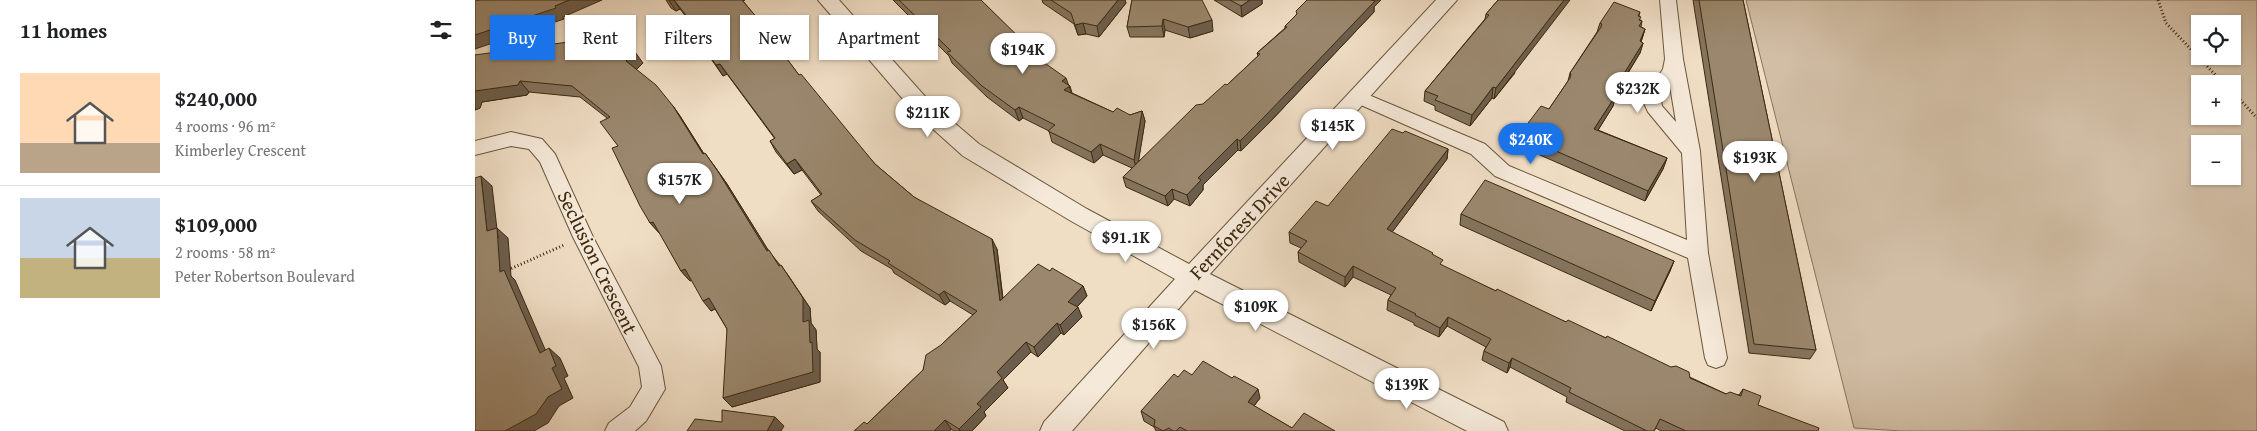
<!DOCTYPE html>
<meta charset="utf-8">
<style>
body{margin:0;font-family:"Gentium Book Plus",serif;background:#f2f2f2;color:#202124;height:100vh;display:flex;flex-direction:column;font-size:19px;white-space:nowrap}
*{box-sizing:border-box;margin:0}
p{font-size:16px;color:#757577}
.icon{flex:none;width:28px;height:28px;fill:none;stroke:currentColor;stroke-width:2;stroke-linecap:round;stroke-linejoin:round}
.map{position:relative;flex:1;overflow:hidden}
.panel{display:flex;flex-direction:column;background:#fff;width:475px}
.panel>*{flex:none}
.hud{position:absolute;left:15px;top:15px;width:475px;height:45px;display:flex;gap:10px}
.controls{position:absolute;left:1716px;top:15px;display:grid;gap:10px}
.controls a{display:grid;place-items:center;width:50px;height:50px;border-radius:0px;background:#fff;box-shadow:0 1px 4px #0004;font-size:25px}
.price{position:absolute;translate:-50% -42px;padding:0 11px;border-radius:18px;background:#fff;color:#222;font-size:16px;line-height:32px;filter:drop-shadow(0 1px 2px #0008)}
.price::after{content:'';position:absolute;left:50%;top:30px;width:15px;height:11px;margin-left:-8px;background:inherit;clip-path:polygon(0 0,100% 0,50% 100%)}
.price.current{background:#1a73e8;color:#fff}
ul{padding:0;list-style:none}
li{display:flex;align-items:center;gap:15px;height:125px;padding:0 20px}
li+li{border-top:1px solid #e0e0e0}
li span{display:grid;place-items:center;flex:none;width:140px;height:100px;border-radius:0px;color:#555}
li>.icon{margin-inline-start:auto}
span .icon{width:60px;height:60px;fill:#fffc;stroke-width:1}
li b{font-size:21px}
h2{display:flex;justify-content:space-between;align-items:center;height:60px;padding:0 20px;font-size:21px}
.pill{padding:0 18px;border-radius:0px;background:#fff;box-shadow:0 1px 4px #0004;font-size:18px;line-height:45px}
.pill.current{background:#1a73e8;color:#fff}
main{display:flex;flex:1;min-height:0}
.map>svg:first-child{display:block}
.green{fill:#d1bea5;stroke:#87745a;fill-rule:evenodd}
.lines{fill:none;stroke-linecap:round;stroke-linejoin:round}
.minor-casing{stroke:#6a563c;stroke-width:2}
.tertiary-casing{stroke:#6a563c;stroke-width:2}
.path{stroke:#3d290f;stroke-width:3;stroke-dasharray:1 2.5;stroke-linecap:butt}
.minor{fill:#f5e9d9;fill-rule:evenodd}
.tertiary{fill:#f5e9d9;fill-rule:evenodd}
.wall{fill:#84745e;stroke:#3d290f}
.shaded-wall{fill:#6c5e4c;stroke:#3d290f}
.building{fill:#9a876d;stroke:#3d290f}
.labels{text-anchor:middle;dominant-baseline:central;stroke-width:4;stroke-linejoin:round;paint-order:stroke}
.street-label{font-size:20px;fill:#3d290f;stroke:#f5e9d9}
</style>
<main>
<section class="panel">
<h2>11 homes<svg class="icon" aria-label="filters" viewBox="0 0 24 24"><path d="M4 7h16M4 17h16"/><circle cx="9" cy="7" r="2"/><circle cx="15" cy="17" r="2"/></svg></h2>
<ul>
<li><span style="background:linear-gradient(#ffd9b3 70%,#b9a48a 0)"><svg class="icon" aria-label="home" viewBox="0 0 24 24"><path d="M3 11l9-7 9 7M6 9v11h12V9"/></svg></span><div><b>$240,000</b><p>4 rooms · 96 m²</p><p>Kimberley Crescent</p></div></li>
<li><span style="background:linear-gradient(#c9d6e8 60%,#c2b280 0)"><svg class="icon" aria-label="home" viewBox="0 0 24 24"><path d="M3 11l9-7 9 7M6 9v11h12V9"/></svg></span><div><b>$109,000</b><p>2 rooms · 58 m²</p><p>Peter Robertson Boulevard</p></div></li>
</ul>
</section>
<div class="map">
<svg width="1782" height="431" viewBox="0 0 1782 431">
<rect width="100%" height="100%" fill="#efddc4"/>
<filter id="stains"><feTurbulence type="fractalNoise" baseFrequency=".004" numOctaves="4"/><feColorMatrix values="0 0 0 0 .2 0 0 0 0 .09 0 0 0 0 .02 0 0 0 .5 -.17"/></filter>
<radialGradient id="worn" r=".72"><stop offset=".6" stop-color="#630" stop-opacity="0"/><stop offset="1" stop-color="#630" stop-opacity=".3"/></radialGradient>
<path class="green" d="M1271,0H1782V431H1427L1379,428ZM1725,24H1758V56H1725ZM1725,84H1758V116H1725ZM1725,144H1758V176H1725Z"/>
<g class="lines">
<g class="minor-casing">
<g id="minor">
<path d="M1185,0H1201L1208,59L1225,151L1233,253L1252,358L1249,365L1241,368L1233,365L1230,358L1213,258L1020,176L996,154L877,101L874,97L877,93L883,91L889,93L1010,144L1034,166L1212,240L1207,153L1173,112L1168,101L1188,69L1190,59ZM1195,86L1201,122L1187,106L1186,101Z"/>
<path d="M36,132L67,139L80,154L118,237L186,366L190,389L171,421L160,431H130L134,423L155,407L167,387L164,367L98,237L65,162L54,149L36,146L0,155V141Z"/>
</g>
</g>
<g class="tertiary-casing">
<path id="tertiary" d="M343,0H364L455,102L504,144L612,209L714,264L961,0H982L735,274L1029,422L1033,431H992L720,290L597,431H565L569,422L700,279L596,221L488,156L439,112Z"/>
</g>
<g class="path">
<path d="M1683,0L1691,23L1749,84"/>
<path d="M1758,92L1782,118"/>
<path d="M33,270L89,245"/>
</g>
<use href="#minor" class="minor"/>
<use href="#tertiary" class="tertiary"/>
</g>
<g class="wall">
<path d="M191,0H270L268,1L307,49L305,50L324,75L400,164L439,197L522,249L528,298L575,271L608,286L612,296L602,307L607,317L589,335L586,333L563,357L556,352L528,380L533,388L509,412L511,416L497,431H479L476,429L475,431H379L392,424L448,370L466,345L498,315L475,301L470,305L419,273L417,269L386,251L343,211L336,201L346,195L327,170L319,174L301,152L295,141L300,139L252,74L248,76L227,46L232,44L205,9L201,11L196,8Z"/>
<path d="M418,0H506L567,61L595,86L597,93L638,112L655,115L667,111L670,121L663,162L728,104L752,85L783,56L782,53L810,28V26L821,15L832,0H906L899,7V12L793,124L766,151L763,150L728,185V190L715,206L699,199L693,206L651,187L648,177L657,168L628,155L619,163L577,142L574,131L548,118L544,121L512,97L477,63L474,56Z"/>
<path d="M567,0H650L651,3L624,37L611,34L603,35L599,24L568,3Z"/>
<path d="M657,0L738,31L715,38L690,30L689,37H655L652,27Z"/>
<path d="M739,0H787V4L767,17Z"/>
<path d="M1023,0L1040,73L1019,99L1017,98L995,126L960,110V106L949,101L950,91L1010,19L1011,14Z"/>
<path d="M1218,0H1268L1341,350L1335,359L1274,353Z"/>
<path d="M1165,12L1164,16L1165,20L1167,21L1166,27L1170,29L1166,42L1168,43L1165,53L1140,95H1141L1138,106L1123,130L1192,158L1188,169L1170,201L1042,145L1044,135L1074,109L1093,81L1095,73L1122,32L1125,23Z"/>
<path d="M0,55L168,63L161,70L198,106L205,116L229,154L238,164L252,184L293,250L313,275L335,308L336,323L341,330L342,349L345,352V382L257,407L252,329L240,309L236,311L217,280L215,281L206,271L185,233L175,223L143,146L132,118L105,97L54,92L52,95L7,102L5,108L0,110Z"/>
<path d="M928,133L973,149L972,159L917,232L958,255L967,266L1021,291L1091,322L1131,338L1251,394L1264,395L1268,389L1283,405L1343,431H1186L1181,428L1179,431H1150L1091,402L1092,397L1035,367L1032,373L1007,360L1009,351L1011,347L972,326L964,337L939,325V323L912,310L913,300L916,295L878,277L870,287L824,262L823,252L826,248L815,243L814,232L853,206Z"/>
<path d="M986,214L1199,261L1195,271L1176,311L985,225Z"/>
<path d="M717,375L785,398L779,406L817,428L860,431H681L679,427L669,421L666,411L703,377Z"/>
</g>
<g class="shaded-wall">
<path d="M94,0H127L88,17L89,19L0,49V35L80,6Z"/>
<path d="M195,0H199L205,9L201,11L194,1Z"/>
<path d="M643,0H650L651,3L624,37L622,26Z"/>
<path d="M775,0H787V4L767,17L766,6Z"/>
<path d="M896,0H906L899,7V12L793,124L766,151L765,141Z"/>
<path d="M1089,0H1095L1019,99L1021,88Z"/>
<path d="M688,19L690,30L689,37L687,26Z"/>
<path d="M737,20L738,31L715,38L713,27Z"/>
<path d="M608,23L611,34L603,35L600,25Z"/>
<path d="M1170,29L1167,39L1162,52L1165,41Z"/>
<path d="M300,39L307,49L304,50L298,40Z"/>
<path d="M1168,43L1165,53L1137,98V93L1140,88Z"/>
<path d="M160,52L168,63L159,72L151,61Z"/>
<path d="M245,64L252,74L248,76L241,65Z"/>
<path d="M591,78L598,97L593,100L587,81Z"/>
<path d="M45,81L54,92L52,95L7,102L5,108L0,110V91Z"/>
<path d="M1018,87L1017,98L995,126L997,115Z"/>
<path d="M1141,95L1138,106L1117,140L1119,129Z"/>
<path d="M198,106L205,116L236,165L228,154Z"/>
<path d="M544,107L548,118L544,121L540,110Z"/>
<path d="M667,111L670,121L662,171L659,160Z"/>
<path d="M762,139L763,150L728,185V190L715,206L712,195L723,178Z"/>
<path d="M625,144L628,155L619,163L616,152Z"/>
<path d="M973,149L972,159L912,239V229Z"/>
<path d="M230,153L252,184L300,261L292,251Z"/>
<path d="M1192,158L1188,169L1170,201L1173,191Z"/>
<path d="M320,159L327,170L319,174L312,164Z"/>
<path d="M6,176L17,186L23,238L22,228L33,238L36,276L40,280L76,363L65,353L25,272L12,231Z"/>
<path d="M697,189L699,199L693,206L690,196Z"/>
<path d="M178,222L187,232L184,233L175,223Z"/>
<path d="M517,239L522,249L529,311L525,301Z"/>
<path d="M1199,261L1195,271L1176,311L1180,301Z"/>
<path d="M306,265L335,308L336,323L341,330L342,349L345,352V382L257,407L248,398L335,343L328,322Z"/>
<path d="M878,266V277L870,287V277Z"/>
<path d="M210,269L219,279L215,281L206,271Z"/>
<path d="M608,286L612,296L597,312L593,302Z"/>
<path d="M469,291L475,301L470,305L464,295Z"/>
<path d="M234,298L243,307L236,311L228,301Z"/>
<path d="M603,307L607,317L589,335L585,325Z"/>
<path d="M973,317L972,326L964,337L965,328Z"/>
<path d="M582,323L586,333L563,357L559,347Z"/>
<path d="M551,342L556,352L528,380L533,388L509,412L511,416L497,431H485L484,429L502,404L522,372Z"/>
<path d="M74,348L85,358L93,376L89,378L98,398L84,406L73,423L59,431H30L77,368Z"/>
<path d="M1037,358L1035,367L1032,373L1034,363Z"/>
<path d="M783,389L785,398L775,411L773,402Z"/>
<path d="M300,417L309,426L306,431H292Z"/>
<path d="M470,420L476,429L475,431H459Z"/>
</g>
<g class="building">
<path d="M5,0H94L80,6L81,8L0,35V1Z"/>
<path d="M199,0H267L300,39L298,40L324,75L326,74L400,164L439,197L517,239L525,301L563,264L575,271L577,268L608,286L593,302L603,307L585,325L582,323L559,347L551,342L522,372L527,378L502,404L506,407L484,429L470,420L459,431H379L389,422L392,424L448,370L451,355L466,345L502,311L469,291L464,295L413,263L415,261L380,240L336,201L347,194L320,159L312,164L295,141L300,138L245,64L241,65L227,46L233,43Z"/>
<path d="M424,0H506L555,48L565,55L564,59L591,78L587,81L595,86L589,90L638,112L642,108L655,115L667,111L659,160L625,144L616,152L573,131L580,125L544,107L540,110L507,86L472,52L476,51Z"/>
<path d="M576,0H643L622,26L608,23L600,25L596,13Z"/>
<path d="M657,0H727L737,20L713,27L688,19L687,26L652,27Z"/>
<path d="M755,0H775L766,6Z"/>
<path d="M832,0H896L900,1L792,114L765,141L762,139L723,178L726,180L712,195L697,189L690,196L648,177L721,105L728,104L750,84L752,85L785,54L782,53L812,27L810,26L822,14L821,11Z"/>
<path d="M1023,0H1089L1021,88L1018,87L997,115L960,100L963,96L950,91L1014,15L1011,14Z"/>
<path d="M1224,0H1268L1341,350L1279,344Z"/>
<path d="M1139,2L1165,12L1163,16L1166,17L1164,20L1167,21L1164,26L1170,29L1165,41L1168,43L1140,88L1137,93L1141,95L1119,129L1192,158L1173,191L1044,135L1066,106L1074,109L1095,78L1096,74L1095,73L1126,27L1127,24L1125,23Z"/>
<path d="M93,42L124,44L160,52L151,61L181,85L198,106L228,154L230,153L244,173L292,251L294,250L304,266L306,265L328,298V322L334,320L335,343L337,342L338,372L248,398L252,329L234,298L228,301L210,269L206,271L178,222L175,223L165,206L137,148L143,146L125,122L135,117L97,86L45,81L43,85L0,91V55Z"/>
<path d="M917,129L928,133L930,131L973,149L912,229L958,253L957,254L968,260L965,264L1021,291L1022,289L1091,322L1093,320L1131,338L1132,336L1196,367L1201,366L1214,372L1215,378L1251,394L1255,392L1266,396L1268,389L1286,396L1283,405L1344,428L1343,431H1211L1185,419L1179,431H1172L1094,392L1096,388L1037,358L1034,363L1009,351L1016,339L973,317L965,328L940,315L941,314L913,300L921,288L878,266L870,277L823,252L832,241L814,232L841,201L853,206Z"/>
<path d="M6,176L12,231L22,228L25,272L29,270L65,353L74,348L81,366L77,368L87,389L73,397L61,414L30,431H0V178Z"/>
<path d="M1010,180L1199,261L1180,301L986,214Z"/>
<path d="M728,361L757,378L759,376L783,389L773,402L817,428L829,413L860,431H712L705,427L701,431H698L694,428L688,431L679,426L680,420L666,411L699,374L703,377L709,370L717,375Z"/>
<path d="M247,410L300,417L292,431H212L220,419L247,422Z"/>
</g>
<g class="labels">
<g class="street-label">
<text transform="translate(764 226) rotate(-47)">Fernforest Drive</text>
<text transform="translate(123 262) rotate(64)">Seclusion Crescent</text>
</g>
</g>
<rect width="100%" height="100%" filter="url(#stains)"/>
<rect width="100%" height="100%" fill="url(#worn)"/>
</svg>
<div class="controls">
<a><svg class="icon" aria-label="locate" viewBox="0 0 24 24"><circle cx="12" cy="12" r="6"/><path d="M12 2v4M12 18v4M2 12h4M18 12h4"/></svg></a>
<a>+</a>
<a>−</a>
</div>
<b class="price" style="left:548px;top:75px">$194K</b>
<b class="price" style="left:1163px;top:114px">$232K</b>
<b class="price" style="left:453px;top:138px">$211K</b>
<b class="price" style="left:858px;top:151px">$145K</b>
<b class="price current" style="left:1056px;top:165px">$240K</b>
<b class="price" style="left:1280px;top:183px">$193K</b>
<b class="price" style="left:205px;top:205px">$157K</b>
<b class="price" style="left:651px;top:263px">$91.1K</b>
<b class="price" style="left:781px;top:332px">$109K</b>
<b class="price" style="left:679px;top:350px">$156K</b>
<b class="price" style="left:932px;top:410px">$139K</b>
<div class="hud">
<a class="pill current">Buy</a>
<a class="pill">Rent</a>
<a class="pill">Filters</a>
<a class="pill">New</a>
<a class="pill">Apartment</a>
</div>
</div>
</main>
